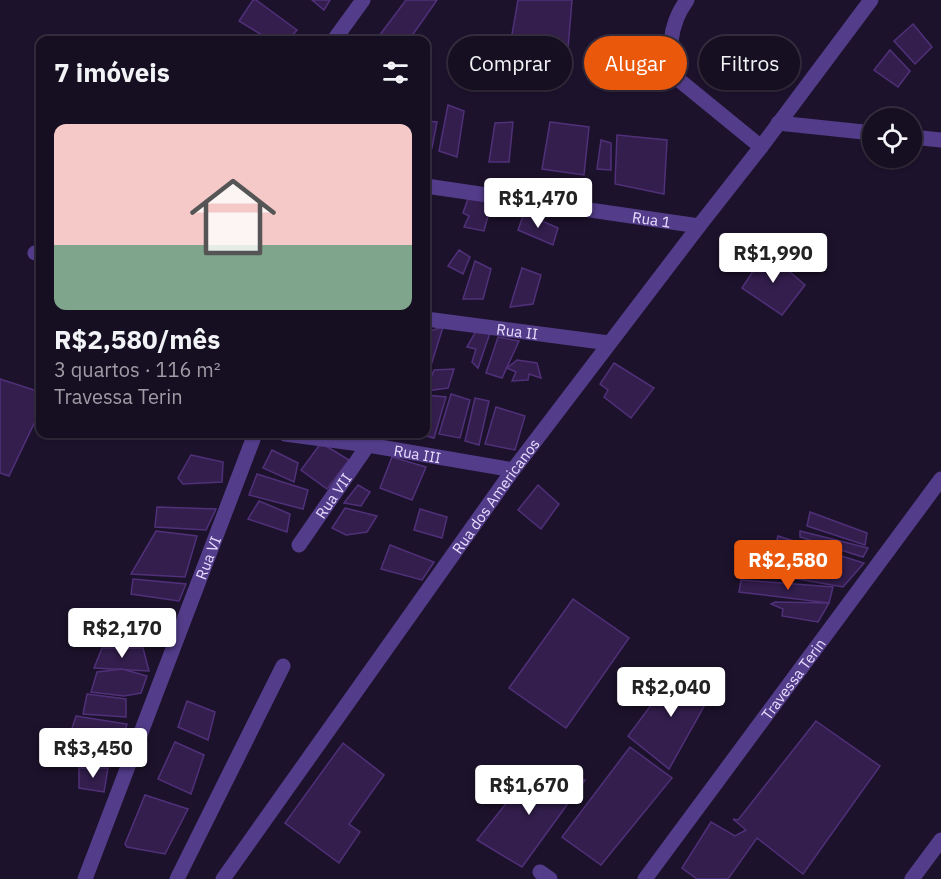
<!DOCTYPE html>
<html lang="pt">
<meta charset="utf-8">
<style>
body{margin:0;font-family:"IBM Plex Sans",sans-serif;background:#1f172a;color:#f1f3f6;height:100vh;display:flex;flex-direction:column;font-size:22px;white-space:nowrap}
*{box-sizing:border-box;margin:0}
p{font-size:20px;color:#9e9ca5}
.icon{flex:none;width:33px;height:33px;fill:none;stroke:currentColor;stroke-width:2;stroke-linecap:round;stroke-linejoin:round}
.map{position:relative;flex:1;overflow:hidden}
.side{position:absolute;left:36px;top:36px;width:394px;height:402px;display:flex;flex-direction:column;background:#160e21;border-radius:12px;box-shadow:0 2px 4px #0004,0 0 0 2px #352e3f}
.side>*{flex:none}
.hud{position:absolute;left:448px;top:36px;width:402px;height:54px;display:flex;gap:12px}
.controls{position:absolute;left:862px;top:108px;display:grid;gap:12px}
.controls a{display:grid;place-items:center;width:60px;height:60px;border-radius:50%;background:#160e21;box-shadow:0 2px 4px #0004,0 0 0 2px #352e3f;font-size:30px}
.price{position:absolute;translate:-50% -51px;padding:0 14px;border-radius:6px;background:#fff;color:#222;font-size:20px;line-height:39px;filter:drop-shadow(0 2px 3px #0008)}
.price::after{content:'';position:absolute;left:50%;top:36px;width:18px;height:14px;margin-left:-9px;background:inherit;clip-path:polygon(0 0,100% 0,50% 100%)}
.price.on{background:#ea580c;color:#fff}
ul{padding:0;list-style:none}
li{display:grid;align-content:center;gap:12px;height:318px;padding:0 18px}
li span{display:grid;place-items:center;height:186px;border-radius:12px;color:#555}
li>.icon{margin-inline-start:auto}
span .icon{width:108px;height:108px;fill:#fffc;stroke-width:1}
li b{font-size:26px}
h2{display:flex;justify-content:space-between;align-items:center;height:72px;padding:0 18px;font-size:26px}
.tag{padding:0 21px;border-radius:27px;background:#160e21;box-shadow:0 2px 4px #0004,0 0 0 2px #352e3f;font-size:21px;line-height:54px}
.tag.on{background:#ea580c;color:#fff}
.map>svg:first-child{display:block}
.building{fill:#331e4d;stroke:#503079;stroke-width:1.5}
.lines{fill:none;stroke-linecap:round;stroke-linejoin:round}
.minor{stroke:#533d8b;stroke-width:15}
.labels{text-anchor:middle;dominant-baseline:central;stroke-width:4.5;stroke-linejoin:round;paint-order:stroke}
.street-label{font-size:15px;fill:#e9ddff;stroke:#1d122c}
</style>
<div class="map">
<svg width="941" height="879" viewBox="0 0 941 879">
<rect width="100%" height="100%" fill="#1d122c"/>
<g class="building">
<path d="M253,0H256L297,30L288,40H270L239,21Z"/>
<path d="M312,0H330L324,10Z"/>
<path d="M406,0H437L409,40H376Z"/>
<path d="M518,0H572L567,61L523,47L510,46Z"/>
<path d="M913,24L932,47L915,64L894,41Z"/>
<path d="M890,50L910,71L898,87L874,70Z"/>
<path d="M448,105L464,111L457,157L439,151Z"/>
<path d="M426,121L437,122L432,148H426Z"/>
<path d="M513,122L509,162H489L495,123Z"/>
<path d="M550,122L589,127L584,175L542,169Z"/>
<path d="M617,135L667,140L664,194L615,184Z"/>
<path d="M601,140L611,143V170L597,169Z"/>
<path d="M468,199L492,201L484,231L464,227L469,216L463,213Z"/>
<path d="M524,213L558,228L553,245L518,230Z"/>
<path d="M459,250L470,257L463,274L448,266Z"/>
<path d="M766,251L805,285L782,315L742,288Z"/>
<path d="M475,261L491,269L483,299H463Z"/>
<path d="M522,268L541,275L533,304L510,307Z"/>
<path d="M443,327L428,375L426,374V332Z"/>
<path d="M491,330L478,368L472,362L476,349L467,347L476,331Z"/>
<path d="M498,337L519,341L502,378L486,373Z"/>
<path d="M517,360L537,363L541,378L529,374L528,380L512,381L516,372L507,368Z"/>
<path d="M614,363L654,388L631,418L604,397L608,390L600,384Z"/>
<path d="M454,369L448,388L426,391L434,370Z"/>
<path d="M0,379L40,392V411L9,476L0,473Z"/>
<path d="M451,394L470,400L460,438L439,434Z"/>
<path d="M426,395L446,397L434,438L419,434H426Z"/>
<path d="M475,398L489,401L479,445L465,441Z"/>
<path d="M496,407L525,416L515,450L485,444Z"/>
<path d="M321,443L349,460L327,489L301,470Z"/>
<path d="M272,450L298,463L294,482L263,468Z"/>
<path d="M191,455L223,462L222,482L183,484L178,478Z"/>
<path d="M392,457L426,467L412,500L380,488Z"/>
<path d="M257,474L308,490L303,509L249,495Z"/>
<path d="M358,485L370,492L361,506L344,503Z"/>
<path d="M538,485L559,504L541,529L518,510Z"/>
<path d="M259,501L290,514L287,532L248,519Z"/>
<path d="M157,507L216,509L206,530L155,527Z"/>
<path d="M345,508L377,516L367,532L346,535L332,528Z"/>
<path d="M420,509L447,517L442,538L414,530Z"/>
<path d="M810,512L867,533L865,545L807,526Z"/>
<path d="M156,531L197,536L185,577L131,574Z"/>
<path d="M800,531L868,548L863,557L800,537Z"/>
<path d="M778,536L864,563L843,587L769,574Z"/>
<path d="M390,545L434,562L422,580L381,569Z"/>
<path d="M133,579L186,584L179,601L131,594Z"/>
<path d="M741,580L833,587L829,603L739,592Z"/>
<path d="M573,599L629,638L566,728L509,688Z"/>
<path d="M775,602L829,603L818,622L782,616L783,609L771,604Z"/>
<path d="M115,621L166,630L160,640L114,643Z"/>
<path d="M102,648H143L149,671L94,668Z"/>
<path d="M122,669L147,676L141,693L124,696L91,692L97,672Z"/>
<path d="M678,669L712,692L669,769L628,736Z"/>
<path d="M87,694L126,699V717L83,714Z"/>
<path d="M187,701L215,712L208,740L178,727Z"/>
<path d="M76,716L127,724L120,746L68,740Z"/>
<path d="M816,721L880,766L803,874L757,838L728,879H697L682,868L711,822L735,836L746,830L733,819L738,820Z"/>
<path d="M175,742L204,755L191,794L158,779Z"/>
<path d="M343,743L384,775L349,824L360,832L339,863L285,823Z"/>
<path d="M630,747L672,778L601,865L562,837Z"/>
<path d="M79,768H108L104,792L79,788Z"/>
<path d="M531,772L585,780L522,867L477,840Z"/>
<path d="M145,795L188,809L165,854L127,847L125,844Z"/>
</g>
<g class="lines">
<g class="minor">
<path d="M687,0C670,23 665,55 679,80L761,147"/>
<path d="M334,40L363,0"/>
<path d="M778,123L873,133"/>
<path d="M912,137L941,140"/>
<path id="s1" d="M426,186L699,226"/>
<path d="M35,253L40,254"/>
<path id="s2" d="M426,319L609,343"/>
<path id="s3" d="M285,434L368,445L513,470"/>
<path id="s4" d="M299,545L368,445"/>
<path d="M540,872L550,879"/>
<path id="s5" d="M85,879L255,434"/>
<path d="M177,879L283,666"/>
<path id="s6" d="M223,879L513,470L699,226L761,147L871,0"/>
<path id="s7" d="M645,879L941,479"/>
<path d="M912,879L941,840"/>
</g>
</g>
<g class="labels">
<g class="street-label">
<text stroke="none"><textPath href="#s1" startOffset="228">Rua 1</textPath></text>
<text stroke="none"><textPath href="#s2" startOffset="92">Rua II</textPath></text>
<text stroke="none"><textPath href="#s3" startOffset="134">Rua III</textPath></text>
<text stroke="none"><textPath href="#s4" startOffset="60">Rua VII</textPath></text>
<text stroke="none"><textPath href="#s6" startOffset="470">Rua dos Americanos</textPath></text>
<text stroke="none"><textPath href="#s5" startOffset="344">Rua VI</textPath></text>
<text stroke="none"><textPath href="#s7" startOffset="249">Travessa Terin</textPath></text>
</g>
</g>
</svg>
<div class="controls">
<a><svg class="icon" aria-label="locate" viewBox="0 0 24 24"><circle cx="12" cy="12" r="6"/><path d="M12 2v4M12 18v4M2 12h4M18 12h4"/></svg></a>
</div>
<b class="price" style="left:538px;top:229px">R$1,470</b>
<b class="price" style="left:773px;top:284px">R$1,990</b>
<b class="price on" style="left:788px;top:591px">R$2,580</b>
<b class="price" style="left:122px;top:659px">R$2,170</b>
<b class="price" style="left:671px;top:718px">R$2,040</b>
<b class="price" style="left:93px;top:779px">R$3,450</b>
<b class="price" style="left:529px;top:816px">R$1,670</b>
<div class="hud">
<a class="tag">Comprar</a>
<a class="tag on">Alugar</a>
<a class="tag">Filtros</a>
</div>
<section class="side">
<h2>7 imóveis<svg class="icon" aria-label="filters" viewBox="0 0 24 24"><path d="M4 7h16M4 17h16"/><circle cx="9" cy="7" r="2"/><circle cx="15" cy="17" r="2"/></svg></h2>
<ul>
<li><span style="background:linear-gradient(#f6c9c9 65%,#7fa58c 0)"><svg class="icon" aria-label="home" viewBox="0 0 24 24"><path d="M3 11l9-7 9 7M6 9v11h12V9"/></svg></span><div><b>R$2,580/mês</b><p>3 quartos · 116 m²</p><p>Travessa Terin</p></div></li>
</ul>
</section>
</div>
